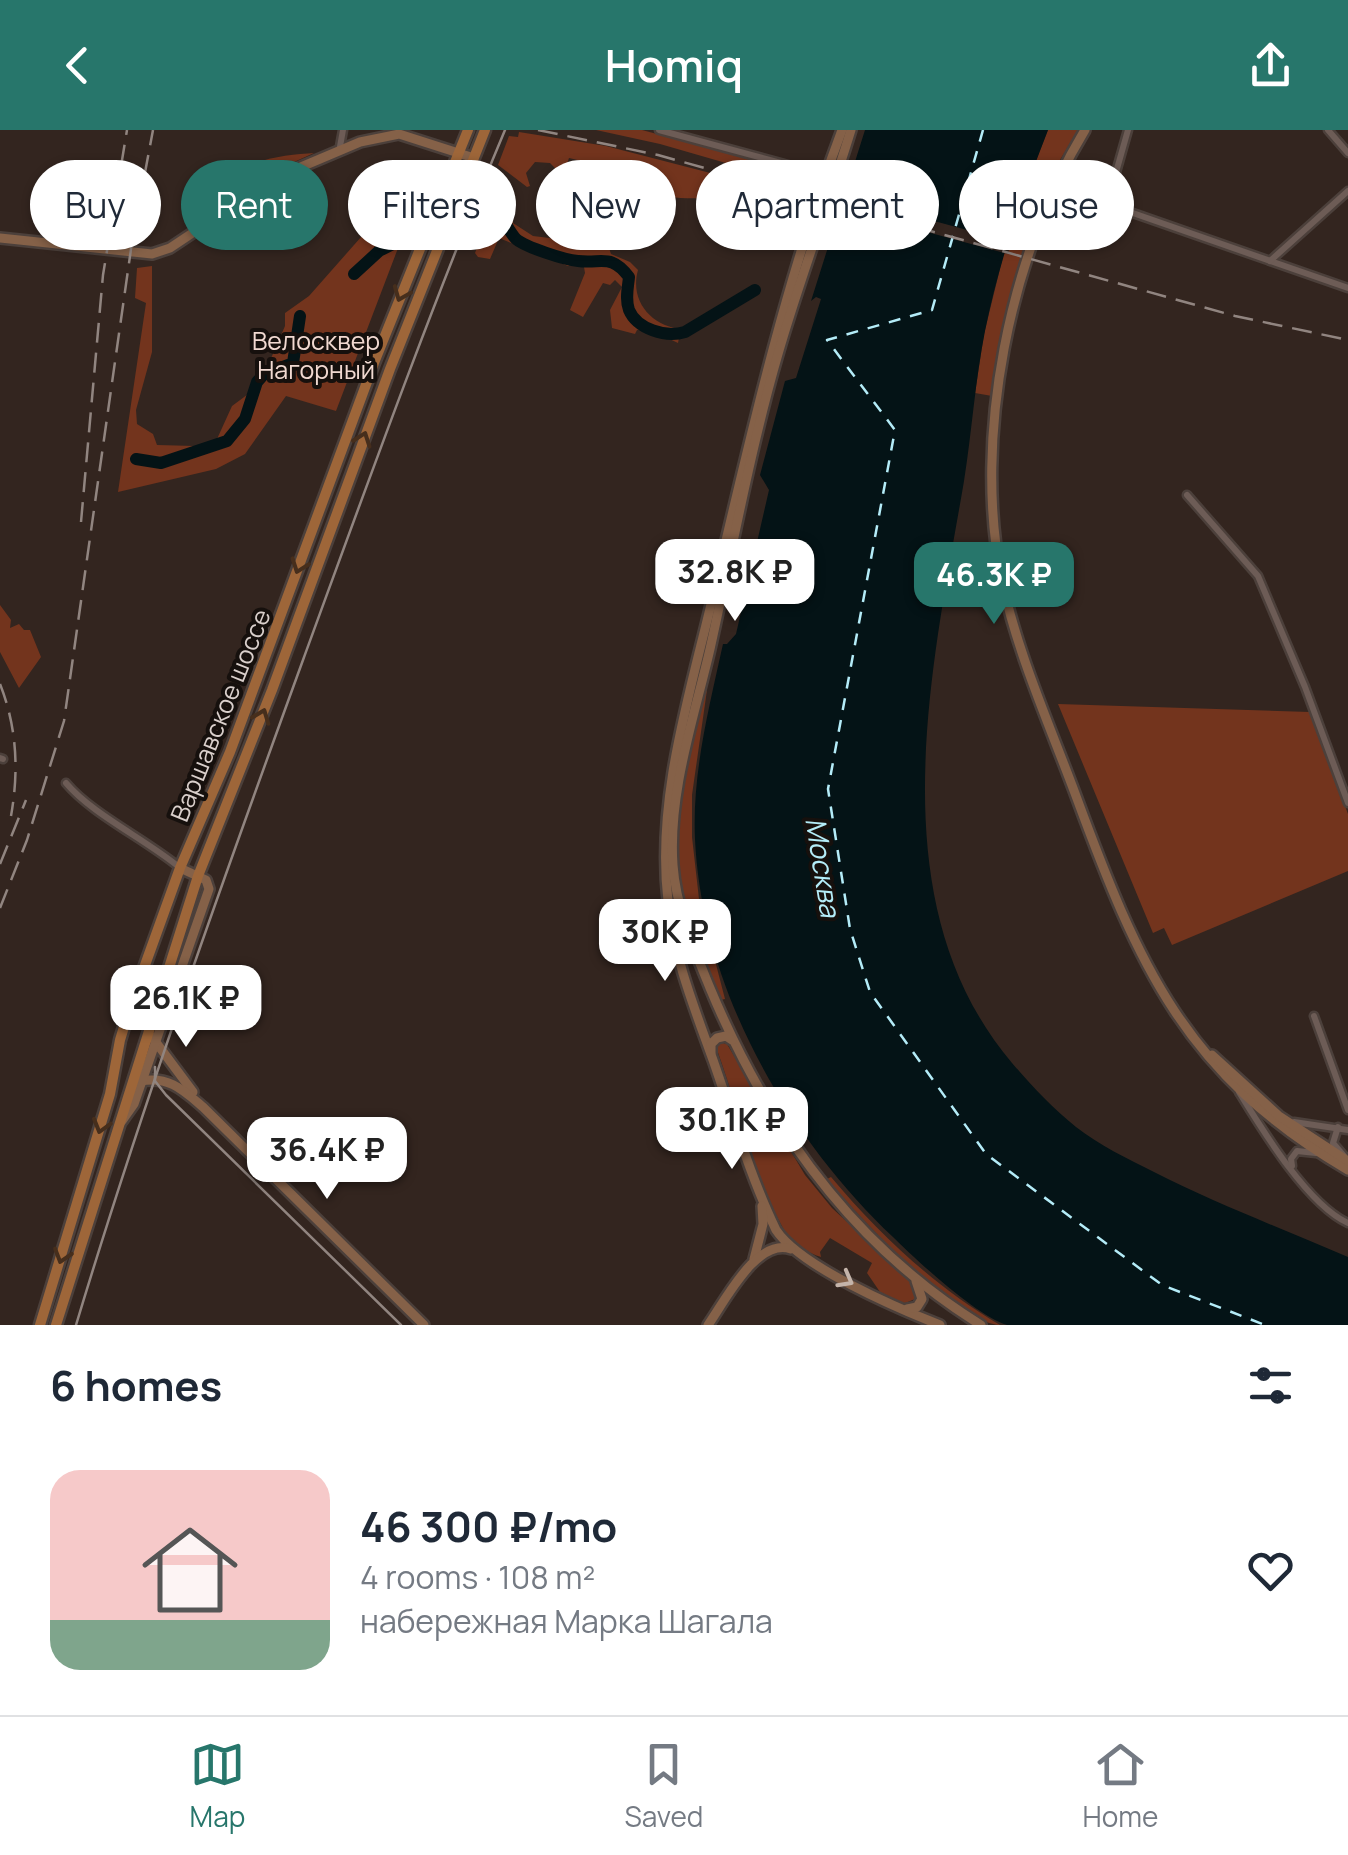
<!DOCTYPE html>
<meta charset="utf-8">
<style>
body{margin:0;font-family:Manrope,sans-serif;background:#f2f2f3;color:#1f2937;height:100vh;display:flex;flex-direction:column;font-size:38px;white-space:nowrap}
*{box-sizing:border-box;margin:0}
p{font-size:32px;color:#747a83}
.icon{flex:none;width:55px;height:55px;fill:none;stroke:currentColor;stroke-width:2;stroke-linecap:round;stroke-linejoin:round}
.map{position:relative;height:1195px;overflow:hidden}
.side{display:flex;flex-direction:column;background:#fff;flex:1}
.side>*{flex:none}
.top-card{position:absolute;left:30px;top:30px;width:1290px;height:90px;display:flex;gap:20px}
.price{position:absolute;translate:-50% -85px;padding:0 22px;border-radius:20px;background:#fff;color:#222;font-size:32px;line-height:65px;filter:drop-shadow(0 2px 5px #0008)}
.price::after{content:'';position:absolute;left:50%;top:60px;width:30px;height:22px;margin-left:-15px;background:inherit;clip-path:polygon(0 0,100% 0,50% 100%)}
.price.active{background:#27766b;color:#fff}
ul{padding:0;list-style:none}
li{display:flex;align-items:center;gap:30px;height:250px;padding:0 50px}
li+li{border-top:2px solid #e0e1e3}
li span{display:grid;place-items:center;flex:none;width:280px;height:200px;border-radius:30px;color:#555}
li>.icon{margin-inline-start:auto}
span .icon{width:120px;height:120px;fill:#fffc;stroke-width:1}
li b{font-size:42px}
h2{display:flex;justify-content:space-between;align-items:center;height:120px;padding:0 50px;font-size:42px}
.pill{padding:0 35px;border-radius:45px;background:#fff;box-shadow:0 2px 8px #0004;font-size:35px;line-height:90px}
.pill.active{background:#27766b;color:#fff}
header{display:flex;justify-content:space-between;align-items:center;height:130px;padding:0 50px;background:#27766b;color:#fff;font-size:45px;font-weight:600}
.tabs{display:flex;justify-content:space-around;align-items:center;height:140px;border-top:2px solid #e0e1e3;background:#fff;font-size:28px;color:#747a83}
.tabs a{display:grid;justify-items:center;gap:5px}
.tabs .active{color:#27766b}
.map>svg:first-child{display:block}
.green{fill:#73341d}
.water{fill:#041316}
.pier{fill:#33251f}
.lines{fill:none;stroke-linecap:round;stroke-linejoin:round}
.river{stroke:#041316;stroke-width:12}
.ferry{stroke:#b4ecf8;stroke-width:2.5;stroke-dasharray:12 10;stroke-linecap:butt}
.street-casing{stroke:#4c403b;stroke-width:11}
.secondary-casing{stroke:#4c403b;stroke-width:14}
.primary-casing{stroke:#4c403b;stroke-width:15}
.street{stroke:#6d5c56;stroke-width:6}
.secondary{stroke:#856148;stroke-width:9}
.primary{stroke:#9e6639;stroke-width:10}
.tram{stroke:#918580;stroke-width:2.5}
.rail{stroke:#918580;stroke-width:2.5;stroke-dasharray:20 10;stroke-linecap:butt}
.oneway{stroke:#462e1c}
.oneway2{stroke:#c4b4aa}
.labels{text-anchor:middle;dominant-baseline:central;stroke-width:8;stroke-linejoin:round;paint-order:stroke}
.park-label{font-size:25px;fill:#f1d9d1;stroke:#16100d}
.street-label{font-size:25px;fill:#d9cfcb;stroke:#16100d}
.water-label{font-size:28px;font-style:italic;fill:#b4ecf8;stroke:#16100d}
</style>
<header><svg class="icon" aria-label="back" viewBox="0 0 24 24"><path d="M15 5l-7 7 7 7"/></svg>Homiq<svg class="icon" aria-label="share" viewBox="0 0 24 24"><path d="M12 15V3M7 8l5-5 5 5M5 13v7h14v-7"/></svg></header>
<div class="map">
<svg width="1348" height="1195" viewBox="0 0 1348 1195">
<rect width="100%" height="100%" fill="#33251f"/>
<g class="green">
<path d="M596,0H642L810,45L806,56L660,14Z"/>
<path d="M1048,0H1078L1045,55L1029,93L992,266L975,263L984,204L1010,98Z"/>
<path d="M519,2L606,16L753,54L750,72C714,66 674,73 640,60L644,46L569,28L562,49H558L557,40L550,33L535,32L526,43L530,56L527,57L498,35L509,6L518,7Z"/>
<path d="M314,23L272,42L228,71L223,65C231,29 285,25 314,23Z"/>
<path d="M502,71L512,82L513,93L533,106L608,115L611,124L630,132L638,140C629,172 653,197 682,199L713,179L716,185L679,208L678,213L648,199L637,200L635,204L612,198L610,180L622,157L615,150L610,155L603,153L583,187L570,180L585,143L584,137L573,133L568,136L499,108L490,129L478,127L475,123L488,88Z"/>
<path d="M411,84L336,281L286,266L245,324L216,339L118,362L146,173L135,168L137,138L152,136V222L136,280L137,294L153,304L157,315L195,316L217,309L232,276L259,256L285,196V183L309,166L369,98Z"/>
<path d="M0,475L11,490L10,498L19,494L24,500H30L41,527L19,558L0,522Z"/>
<path d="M707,560L692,665V707L699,769L725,869L720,870C708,833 691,797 681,760C665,698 688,628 702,568Z"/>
<path d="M1058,574L1310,582L1348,684V741L1172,815L1164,798L1153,803Z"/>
<path d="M719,912L727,914L805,1045L832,1078L914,1154L915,1169L903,1174L880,1162L867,1143L872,1133L830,1108L820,1122L821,1127C807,1123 791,1112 784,1100C754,1047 737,975 716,917Z"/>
<path d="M831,1047C880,1105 934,1156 1000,1195C959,1195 854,1082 827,1049Z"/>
</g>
<path class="water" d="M865,0H1048C1022,67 999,131 985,201C975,251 972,301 964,351C932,539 876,772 1012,933C1031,955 1052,978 1076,997C1099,1015 1128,1029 1154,1042C1217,1074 1283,1099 1348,1127V1195C1265,1195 1181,1195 1098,1195C1078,1195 1022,1195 1007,1195C978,1187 915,1129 893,1107C786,1005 702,859 695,709C692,643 709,578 723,514H727L736,504L769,360L760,345L785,251L796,248L821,169L816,167L811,171Z"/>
<path class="pier" d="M839,65L1011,112L1008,124L835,77Z"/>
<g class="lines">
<g class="river">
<path d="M502,88C506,94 511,104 516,109C525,117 565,130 578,131C602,134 611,123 629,147C628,158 625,169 629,180C637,199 666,208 685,202L755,160"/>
<path d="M354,144L379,121L403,109"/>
<path d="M136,329L161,333L227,311L245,289L257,252L264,244L293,233L300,186"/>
</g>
<path class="ferry" d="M983,0L932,180L827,210L895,300L828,659L850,799L870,862L986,1024L1162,1155L1265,1195"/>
<g class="street-casing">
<g id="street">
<path d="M659,0L825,45"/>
<path d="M1328,0L1348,23"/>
<path d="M339,22L343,0"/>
<path d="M1057,52L1107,74L1348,158"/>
<path d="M1107,74L1128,0"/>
<path d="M1270,131L1348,61"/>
<path d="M1187,365L1258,446L1305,557L1348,673"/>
<path d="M0,628L3,629"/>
<path d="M66,653C92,684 145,709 179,737"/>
<path d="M1314,886L1348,980"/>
<path d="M1239,962C1263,1001 1308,1075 1348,1093"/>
<path d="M1294,992L1348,1000"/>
<path d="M1338,997L1333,1013L1344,1026"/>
<path d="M1292,1036L1291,1029L1297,1021L1316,1023"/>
</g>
</g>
<g class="secondary-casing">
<g id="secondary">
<path d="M842,0C785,152 750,308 713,466C690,564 656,669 668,771C674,828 694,877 713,930C733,987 750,1046 776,1100C801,1137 897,1178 940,1195"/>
<path d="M851,0C828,75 800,148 778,224C750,320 732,421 710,519C694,588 668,663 673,735C676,778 694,819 710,858C767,995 853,1116 981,1195"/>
<path d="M1085,0C1010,123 972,309 1002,451C1018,525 1050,596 1076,666C1138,834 1185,945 1348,1040"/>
<path d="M0,108L152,124L170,118L275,48L360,12L399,4L474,28"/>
<path d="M152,907L193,962"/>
<path d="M711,923V914L717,908L726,906L732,910"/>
<path d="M1212,925L1279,986L1348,1031"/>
<path d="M141,951C169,946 183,960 203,977L424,1195"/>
<path d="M122,991L134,974L209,759L206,750L180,738"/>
<path d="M754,1129L763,1094L762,1076"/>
<path d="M907,1179L917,1177L922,1169L916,1151"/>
<path d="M708,1195C725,1171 757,1107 791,1119"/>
</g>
</g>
<g class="primary-casing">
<g id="primary">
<path d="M40,1195L110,964L120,910L131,874L180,738L230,622L374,233L468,0"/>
<path d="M56,1195L198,746L272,560L390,239L485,0"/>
</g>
</g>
<use href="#street" class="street"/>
<use href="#secondary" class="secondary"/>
<use href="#primary" class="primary"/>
<g class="tram">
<path d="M155,937V951L166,965L401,1195"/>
<path d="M76,1195C144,970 223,750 303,530C368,352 432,174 505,0"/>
</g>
<g class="rail">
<path d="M538,0L658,25L1235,186L1348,210"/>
<path d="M81,392L103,145L127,0"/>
<path d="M0,554C17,597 19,641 11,686"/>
<path d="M0,734L26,670"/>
<path d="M0,778L27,710L64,591L132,112L153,0"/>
</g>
</g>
<defs><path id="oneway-chevron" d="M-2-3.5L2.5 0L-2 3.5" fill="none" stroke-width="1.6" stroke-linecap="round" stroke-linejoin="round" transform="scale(2.5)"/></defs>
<g class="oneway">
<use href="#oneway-chevron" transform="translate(401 164) rotate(112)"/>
<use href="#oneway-chevron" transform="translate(363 309) rotate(-70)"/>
<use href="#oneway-chevron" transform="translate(299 436) rotate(110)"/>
<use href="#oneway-chevron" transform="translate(262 586) rotate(-69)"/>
<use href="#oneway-chevron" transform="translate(101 996) rotate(106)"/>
<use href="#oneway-chevron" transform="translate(62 1126) rotate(107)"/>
</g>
<use class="oneway2" href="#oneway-chevron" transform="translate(846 1150) rotate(29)"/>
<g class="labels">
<g class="park-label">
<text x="316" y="210">Велосквер<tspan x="316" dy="29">Нагорный</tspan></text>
</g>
<g class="street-label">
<text transform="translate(220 585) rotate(-68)">Варшавское шоссе</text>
</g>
<g class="water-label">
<text transform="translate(824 737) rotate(81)">Москва</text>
</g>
</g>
</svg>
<b class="price" style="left:735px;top:494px">32.8K ₽</b>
<b class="price active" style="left:994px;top:497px">46.3K ₽</b>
<b class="price" style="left:665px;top:854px">30K ₽</b>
<b class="price" style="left:186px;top:920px">26.1K ₽</b>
<b class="price" style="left:732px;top:1042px">30.1K ₽</b>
<b class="price" style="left:327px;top:1072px">36.4K ₽</b>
<div class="top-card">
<a class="pill">Buy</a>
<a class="pill active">Rent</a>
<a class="pill">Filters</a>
<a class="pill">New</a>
<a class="pill">Apartment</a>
<a class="pill">House</a>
</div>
</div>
<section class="side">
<h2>6 homes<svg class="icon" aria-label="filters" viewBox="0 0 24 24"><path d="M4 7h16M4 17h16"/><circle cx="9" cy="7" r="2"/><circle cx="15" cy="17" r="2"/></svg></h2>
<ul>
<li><span style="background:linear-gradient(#f6c9c9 75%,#7fa58c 0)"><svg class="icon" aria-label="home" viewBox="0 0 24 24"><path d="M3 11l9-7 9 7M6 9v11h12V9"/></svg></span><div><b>46 300 ₽/mo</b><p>4 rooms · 108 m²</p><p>набережная Марка Шагала</p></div><svg class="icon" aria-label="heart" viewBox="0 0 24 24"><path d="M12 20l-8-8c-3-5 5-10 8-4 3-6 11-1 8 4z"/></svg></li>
</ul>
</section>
<nav class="tabs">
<a class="active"><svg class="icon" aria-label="map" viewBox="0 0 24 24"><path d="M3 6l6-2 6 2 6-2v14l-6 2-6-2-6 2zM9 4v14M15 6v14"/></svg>Map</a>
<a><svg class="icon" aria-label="saved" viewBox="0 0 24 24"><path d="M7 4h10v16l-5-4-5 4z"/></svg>Saved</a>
<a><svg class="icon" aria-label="home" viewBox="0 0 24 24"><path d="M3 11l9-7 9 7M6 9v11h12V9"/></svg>Home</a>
</nav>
